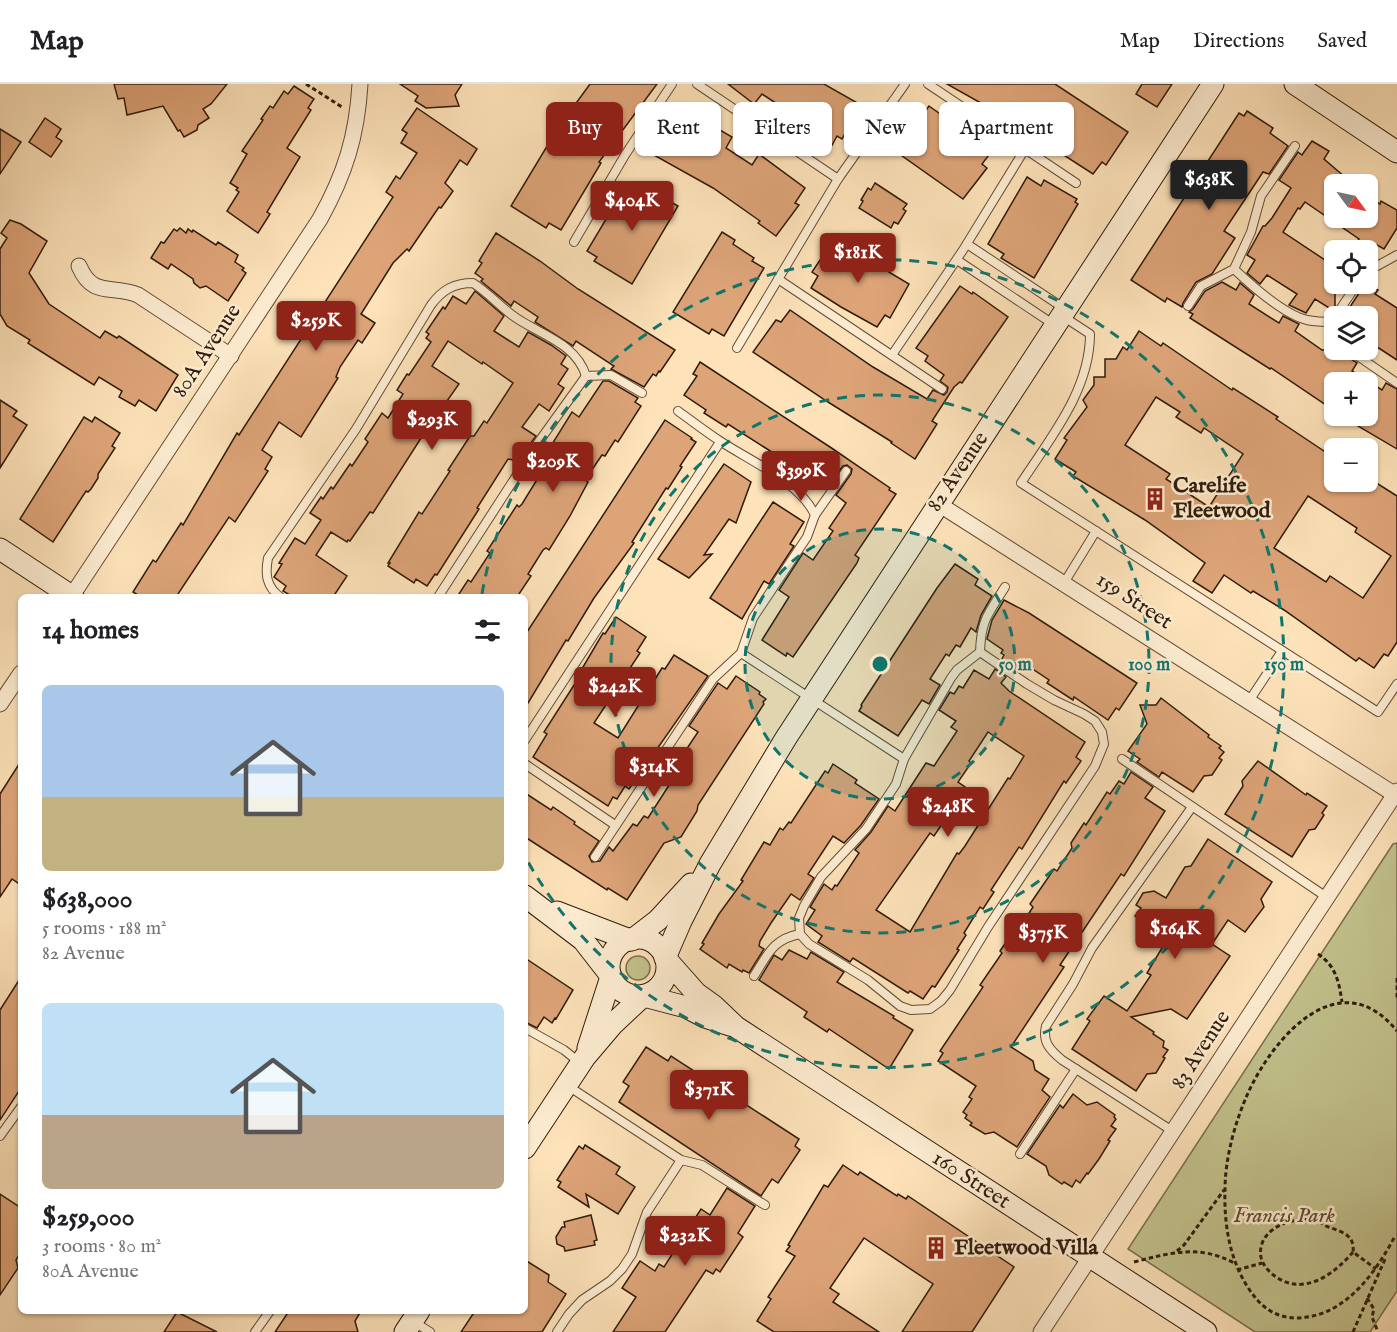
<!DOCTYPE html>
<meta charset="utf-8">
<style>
body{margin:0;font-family:"IM FELL English",serif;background:#f6f6f6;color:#202124;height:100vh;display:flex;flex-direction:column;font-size:22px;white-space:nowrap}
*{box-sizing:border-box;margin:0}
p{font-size:20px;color:#757577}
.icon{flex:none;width:33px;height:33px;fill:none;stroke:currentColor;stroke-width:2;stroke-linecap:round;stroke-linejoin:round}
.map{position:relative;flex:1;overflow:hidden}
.details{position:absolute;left:18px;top:510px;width:510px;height:720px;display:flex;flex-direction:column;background:#fff;border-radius:9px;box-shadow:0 2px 4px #0004}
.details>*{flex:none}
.hud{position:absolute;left:546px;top:18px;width:570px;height:54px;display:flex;gap:12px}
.needle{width:39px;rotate:123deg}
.tools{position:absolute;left:1324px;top:90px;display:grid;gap:12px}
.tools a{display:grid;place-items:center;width:54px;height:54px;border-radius:9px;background:#fff;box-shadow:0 2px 4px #0004;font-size:30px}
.price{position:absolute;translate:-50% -51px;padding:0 14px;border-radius:6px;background:#8f2418;color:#fff;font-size:20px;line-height:39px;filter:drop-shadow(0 2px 3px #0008)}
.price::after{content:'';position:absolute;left:50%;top:36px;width:18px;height:14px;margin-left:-9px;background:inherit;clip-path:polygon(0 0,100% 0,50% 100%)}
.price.active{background:#222;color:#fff}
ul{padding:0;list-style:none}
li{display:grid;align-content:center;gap:12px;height:318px;padding:0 24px}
li span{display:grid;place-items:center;height:186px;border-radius:9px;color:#555}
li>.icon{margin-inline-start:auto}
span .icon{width:108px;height:108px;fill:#fffc;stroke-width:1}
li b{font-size:26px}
h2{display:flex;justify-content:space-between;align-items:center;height:72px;padding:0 24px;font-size:26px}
.pill{padding:0 21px;border-radius:9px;background:#fff;box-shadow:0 2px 4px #0004;font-size:21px;line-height:54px}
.pill.active{background:#8f2418;color:#fff}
header{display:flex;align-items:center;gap:36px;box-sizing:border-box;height:84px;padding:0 30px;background:#fff;border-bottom:2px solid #e0e0e0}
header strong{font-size:28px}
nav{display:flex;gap:33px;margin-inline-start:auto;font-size:21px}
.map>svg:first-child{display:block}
.green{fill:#c3c38e;stroke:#7a6f4c;stroke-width:1.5}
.building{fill:#dda478;stroke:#301b0b;stroke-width:1.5;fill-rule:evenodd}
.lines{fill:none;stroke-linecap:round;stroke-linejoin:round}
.lane-casing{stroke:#644d37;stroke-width:10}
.street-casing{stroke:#644d37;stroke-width:17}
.secondary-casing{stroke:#301b0b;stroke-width:23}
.path{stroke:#301b0b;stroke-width:3;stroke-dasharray:4.5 3;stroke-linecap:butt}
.lane{stroke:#feedd2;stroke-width:8}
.street{stroke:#feedd2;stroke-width:15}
.secondary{stroke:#feedd2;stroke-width:21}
.ring{fill:none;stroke:#0f766e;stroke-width:3;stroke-dasharray:10 8}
.labels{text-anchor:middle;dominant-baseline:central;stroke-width:5;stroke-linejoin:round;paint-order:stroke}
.street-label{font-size:22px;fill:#301b0b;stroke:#feedd2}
.poi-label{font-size:22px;font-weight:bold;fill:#301b0b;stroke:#feedd2;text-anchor:start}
.park-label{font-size:22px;font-style:italic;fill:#5c4d32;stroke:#feedd2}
.centre{fill:#0f766e;stroke:#feedd2;stroke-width:3}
.ring-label{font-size:18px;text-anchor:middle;font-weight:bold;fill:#0f766e;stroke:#feedd2;stroke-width:5;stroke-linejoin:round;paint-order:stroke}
</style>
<header>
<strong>Map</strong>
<nav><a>Map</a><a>Directions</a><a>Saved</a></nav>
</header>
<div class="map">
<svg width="1397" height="1248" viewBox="0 0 1397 1248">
<rect width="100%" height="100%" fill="#fee3ba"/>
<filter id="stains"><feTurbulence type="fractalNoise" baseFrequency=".00333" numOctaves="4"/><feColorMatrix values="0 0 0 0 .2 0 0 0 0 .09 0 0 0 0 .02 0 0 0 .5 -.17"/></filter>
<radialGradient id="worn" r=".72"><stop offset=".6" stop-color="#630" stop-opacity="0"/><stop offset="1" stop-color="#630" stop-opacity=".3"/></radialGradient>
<g class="green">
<path d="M1397,759V1207L1370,1248H1255L1128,1165L1393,760Z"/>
<circle cx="638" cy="884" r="12"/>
</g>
<g class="building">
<path d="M114,0H227L211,20L203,25L209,34L198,41L197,46L184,53L180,46L178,47L163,22L127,31L124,14L118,15Z"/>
<path d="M400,0H462L455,11L459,22L426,24L415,17L418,12Z"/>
<path d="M590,0H657L599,78L601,79L561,146L549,139L546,144L511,122L558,44Z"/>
<path d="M728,0H824L861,21L842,55L837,52L830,65L782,38L788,27L762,10L754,20Z"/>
<path d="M947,0H1055L1128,48L1106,81L1102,78L1093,90L1028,48L1029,46Z"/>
<path d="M1142,0H1172L1157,23L1136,10Z"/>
<path d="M294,2L314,15L308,24L311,26L287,64L300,73L267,128L270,130L258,149L227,127L239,108L236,106L238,104L230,99L247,70L242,67L263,36L261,35L270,22L273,24L284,7L288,10Z"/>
<path d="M929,22L992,67L982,80L987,84L963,115L891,64L915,31L920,35Z"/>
<path d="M417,24L477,65L467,81L460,76L445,99L453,107L441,124L439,123L409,167L407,165L393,179L361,230L375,239L362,259L358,256L340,283L336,293L338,294L301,353L279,338L262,366L272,373L265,385L268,387L235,438L229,433L176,513H141L133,508L153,476L156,478L181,439L183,441L237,349L239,351L393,113L386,108L396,92L400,95L417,69L401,59L407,49L402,46Z"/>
<path d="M684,25L732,53L726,64L752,81L759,70L805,104L795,119L799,121L776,152L758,139L760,137L713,104L652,70L671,37L675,39Z"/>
<path d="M1247,27L1273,44L1270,49L1288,62L1269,90L1263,88L1224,147L1235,154L1212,190L1196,198L1183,219L1182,223L1167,214L1165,218L1131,196L1239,29L1244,32Z"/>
<path d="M45,34L61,45L56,53L62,57L51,73L29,58Z"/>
<path d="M0,45L21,58L0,90Z"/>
<path d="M1312,57L1329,67L1324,75L1345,93L1339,100H1335V134H1368V112L1380,120L1381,117L1397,126V144L1384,165L1377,161L1370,173L1368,166H1359L1354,163L1359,155L1305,118L1300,125L1298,124L1283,148L1325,176L1335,162V222L1334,227L1315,215L1306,229L1289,221L1297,210L1267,191L1260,200L1247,189L1255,176L1247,171L1263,142H1265L1272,134L1291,104L1279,96L1298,68L1302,71L1304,68Z"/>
<path d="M1027,93L1041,102L1044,96L1077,115L1075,118L1078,120L1034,194L1001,174L1004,170L988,160Z"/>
<path d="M875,99L907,120L903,125L906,127L898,140L894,138L891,144L859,124L863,117L861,116L868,104L871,106Z"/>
<path d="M627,100L640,108L643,102L678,122L632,200L594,177L597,173L587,167Z"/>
<path d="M10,136L21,140L47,157L29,189L49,220L100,254L105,247L117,254L119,252L178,291L156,327L139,316L135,322L119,313L122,307L99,293L94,301L34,263L28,259L30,256L7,242L0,230V165L7,154L1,149Z"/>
<path d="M180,144L186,149L188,145L192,148L193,146L216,161L218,158L238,171L235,178L244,184L242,186L246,189L228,217L206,202L200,204L194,199L193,195L171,180L168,185L151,174L161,158L164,159L174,145L177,147Z"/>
<path d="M722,148L735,156L733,160L754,174L752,177L764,184L724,252L712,245L709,250L673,228Z"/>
<path d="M496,149L540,177L578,205L675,266L660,288L659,287L656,292L653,290L644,303L611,285L614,282L576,257L573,262L535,238L538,233L514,217L511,222L481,197L483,195L475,189L482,179L479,177Z"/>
<path d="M834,155L909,200L890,234L885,231L877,243L841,223L811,204L818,192L812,188Z"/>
<path d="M1222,198L1236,206L1240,199L1254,211L1249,220L1279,239L1283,232L1299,240L1295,247L1322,266H1343L1345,271L1357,279L1352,287L1382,306L1386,299L1397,305V365L1341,332H1368V298H1335V327L1271,284L1270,285L1190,234L1193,230L1189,228L1193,225L1205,207Z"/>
<path d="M1365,200L1378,206L1375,210L1397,224V276L1368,257V232H1344Z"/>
<path d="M960,202L972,210L973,208L1008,233L962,299L960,298L954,303L932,337L937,340L915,375L891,359L892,358L828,318L753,268L776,236L781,238L790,226L873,283L927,315L933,306L944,311L947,308L948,303L940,297L944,291L925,277L928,272L916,264Z"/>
<path d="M475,207L504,232L494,247L519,263L528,248L551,261L566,272L561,280L568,285L558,300L564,304L549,327L539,320L522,343L536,352L525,367L521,364L513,376L508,375L477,424L479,425L437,491L435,490L427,502L416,495L414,499L388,482L390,479H388L419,428L422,430L450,387L448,386L470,352H474L484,337L487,339L513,299L483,278L482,280L448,257L432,282L459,300L423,351L373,429L370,428L350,457L348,456L347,458L331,448L316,471L347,492L333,513H293L283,507L286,502L274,493L282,480L279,479L295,454L305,460L321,436L310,429L321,413L323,415L331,403L333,405L350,380L352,382L368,358L365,355L382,329L388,334L403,310L397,306L407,290L409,291L431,258L426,254L429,250L426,248L443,223L445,225L453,212L466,220Z"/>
<path d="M1139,247L1161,262L1163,259L1232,306L1233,304L1278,333L1276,335L1324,367L1326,364L1335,370V398H1375L1397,412V558L1388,572L1384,570L1374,584L1359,574L1356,577L1284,526L1253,507L1251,509L1224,491L1212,509L1193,497L1205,479L1145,436L1073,392L1076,388L1055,375L1067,356L1064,354L1087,323L1083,316L1094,301V293H1105V275H1116L1123,263L1127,266ZM1156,313L1180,328L1176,333L1201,349L1204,344L1243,370L1209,423L1166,395L1170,390L1125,361ZM1308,412L1357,444L1355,448L1391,472L1363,514L1330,492L1326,498L1274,464Z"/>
<path d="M700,278L830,363L890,404L889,406L896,410L855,471L859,474L857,479L793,573L787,569L786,572L762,556L789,513L779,506L803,469L813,476L833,447L829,444L846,419L836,411L851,390L852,385L847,381L843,382L826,405L799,387L797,390L776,376L778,372L728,340L726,343L704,329L706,326L684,311L697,292L693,290Z"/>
<path d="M603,297H609L638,314L635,318L641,322L618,358L615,356L605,372L602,371L585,396L588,398L570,432L549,466L546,464L543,466L528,490L531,492L517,513H457L468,496L471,498L490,469L487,467L517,421L519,423L522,420L538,394L536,393L544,379L535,374L540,366L546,358L551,362L572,328L579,333Z"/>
<path d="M0,316L17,327L13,332L27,341L0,384Z"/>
<path d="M84,333L92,338L95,333L120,349L112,362L115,364L98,390V394L91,405L88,408L86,407L53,458L20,435Z"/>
<path d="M665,336L692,354L691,355L696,358L680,382L682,383L668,405L666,404L632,458L634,459L594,514L568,557L566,556L525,624V551Z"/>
<path d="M724,380L751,398L736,439L729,435L704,471L712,470L689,494L658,475Z"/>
<path d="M773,418L804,438L790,460L794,462L769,500L764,497L742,535L710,514Z"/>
<path d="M955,480L978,495L975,501L992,512L981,531L976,548L971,544L960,563L956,561L949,572L946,570L930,595L940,601L929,620L922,616L898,652L859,627L862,622L861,621L937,504Z"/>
<path d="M1004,516L1029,529L1137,599L1119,626L1116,624L1108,636L1074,613L1073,616L1047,599L1049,596L1019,576L1013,583L1002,575L1004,571L1001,569L1003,566L987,555L992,536Z"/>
<path d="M616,533L646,553L637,567L640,569L594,639L618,654L662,584L665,585L674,571L708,592L629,705L625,702L617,715L613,713L608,722L533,673L547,650L544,648L576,598V595L603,549L605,550Z"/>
<path d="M995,585L1006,593L1001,599L1009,607L1085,658L1076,673L1081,677L1066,699L1064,697L1022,765L1019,763L991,806L994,808L983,825L980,823L964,849L966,851L957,865L959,866L935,903L932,902L923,915L910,907L908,909L853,874L850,878L818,858L822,852L806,840L815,826L810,823L824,800L832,806L835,801L837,802L859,769L855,766L871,748L888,722L895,727L926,679L934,682L957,647L951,643L956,637L939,626L950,608L954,610L959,602L963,604L974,586L989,595ZM988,648L1024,672L1010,695L1008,694L965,762L959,770L957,769L910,848L876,826L930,749L934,752L957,718L959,719L968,705L958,698L971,679L969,677Z"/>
<path d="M736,592L760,608L759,610L766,615L763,618L764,620L698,721L697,727L681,753L664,759L627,816L608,804L607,806L525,753V709L551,726L553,723L575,738L574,740L599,757L589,772L592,778L600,777L609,763L613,767L633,740L637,742L644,732L648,734L673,695L671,694L686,671L684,669L698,648L689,642L718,599L727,605Z"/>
<path d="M1161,614L1209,651L1208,653L1221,662L1219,664L1224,668L1219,674L1222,676L1212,691L1204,692L1193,708L1162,688L1159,693L1137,678L1140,675L1128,667L1147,640L1140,621H1156Z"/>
<path d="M21,677V801L12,795L0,813V710Z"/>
<path d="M1258,677L1306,711L1307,709L1327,722L1322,729L1324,731L1315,745L1309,746L1292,773L1225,730L1243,702L1242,697Z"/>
<path d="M833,680L857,696L855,699L879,715L861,741L844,759L833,752L808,790L814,794L800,816L791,810L771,839L760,857L759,862L764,865L749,889L743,886L742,888L729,880L727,884L700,865L704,860L702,859L719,830L743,797L741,796L764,758L770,761L780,744L783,746L789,738L791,739L825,687L828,689Z"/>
<path d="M1131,688L1153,703L1145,714L1165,727L1124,792L1121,790L1060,881L1064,883L1011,963L1033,977L1035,986L1049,995L1042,1006L1050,1013L1017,1063L994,1048L985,1050L970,1041L972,1039L965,1034L967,1031L963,1028L972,1015L969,1013L976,1002L938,977L943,969L940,967L983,903L980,901L1002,869L1000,867L1013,848L1016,849L1033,823L1030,820L1054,785L1057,787L1072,764L1071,759L1084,739L1086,741L1107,708L1110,710L1119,697L1124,700Z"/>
<path d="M1208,755L1272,798L1261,815L1264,823L1245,848L1228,836L1212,860L1230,872L1187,935L1171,925L1131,933L1154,948L1153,950L1164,957L1163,963L1168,966L1163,973L1165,974L1156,989L1147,990L1136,1007L1072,965L1090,937L1087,935L1104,912L1127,927L1151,891L1147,889L1168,854L1135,832L1141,824L1136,821L1143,809L1154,807L1166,814L1185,783L1191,782Z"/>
<path d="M789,866L807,875L811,868L844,888L837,898L894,932L893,934L913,946L889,985L829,945L827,948L804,933L807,928L759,896L774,871L782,876Z"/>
<path d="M525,874L573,906L556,935L555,934L552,939L544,933L537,944L525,938Z"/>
<path d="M21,893V1004L0,1036V926Z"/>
<path d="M646,963L668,977L671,972L799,1055L795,1062L800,1066L778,1099L772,1095L761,1112L619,1018L629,1002L623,998Z"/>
<path d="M1073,1010L1087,1021L1097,1018L1115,1031L1114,1033L1116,1035L1111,1042L1116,1045L1108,1056L1110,1057L1099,1075L1088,1090L1087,1089L1080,1099L1076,1096L1072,1103L1064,1098L1062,1100L1049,1091L1046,1082L1027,1070L1060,1021L1063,1024Z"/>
<path d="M585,1061L620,1083L616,1090L635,1103L618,1130L586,1110L589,1123L558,1103L561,1098L557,1096L579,1062L583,1065Z"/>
<path d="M843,1081L858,1091L860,1088L897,1112L898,1110L906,1115L908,1112L1014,1183L972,1248H902L933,1200L864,1154L830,1204L839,1210L833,1218L879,1248H774L757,1237L771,1215L768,1213L795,1172L786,1167L790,1162L788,1161L824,1101L828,1103Z"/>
<path d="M727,1104L755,1122L738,1149L743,1153L720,1188L716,1185L713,1190L706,1186L665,1248H613L636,1213L622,1204L640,1177L655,1187L659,1180L664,1183L701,1125L710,1131Z"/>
<path d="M0,1110L21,1124V1168L16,1176L18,1184L0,1211Z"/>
<path d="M591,1131L597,1156L594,1157L595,1161L565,1167L564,1163L557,1160L556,1153L562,1143H565L564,1138Z"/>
<path d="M525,1176L549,1191L548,1198L566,1210L542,1248H461L475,1227H525Z"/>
<path d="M289,1227H361L355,1237L358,1248H275Z"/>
<path d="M177,1228L217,1248H164Z"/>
</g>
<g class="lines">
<g class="lane-casing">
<g id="lane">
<path d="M697,0L838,95"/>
<path d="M928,0L1076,99"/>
<path d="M574,158L625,71L672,0"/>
<path d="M967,160L1065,225"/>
<path d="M957,176L1053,240"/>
<path d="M1234,185C1251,201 1285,231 1307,236C1316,238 1326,238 1335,238"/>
<path d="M1368,187L1397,171"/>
<path d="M778,195L942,305"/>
<path d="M1188,222L1201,202L1234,185L1251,148L1261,112L1295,62"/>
<path d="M1338,232L1341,224L1357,200"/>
<path d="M1064,233L1090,250C1090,306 1051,353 1021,399L1378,628L1397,600"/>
<path d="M737,264L838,95L905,0"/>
<path d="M1349,266L1397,299"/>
<path d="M892,271L963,166L1025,65"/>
<path d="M678,327C692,337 706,348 720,357C750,377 800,398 815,431"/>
<path d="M1064,499L1096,447"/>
<path d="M280,513C266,502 265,490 268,474L356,345L431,221C442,206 454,199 473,199C487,208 499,221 512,231C537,250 576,258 586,292L611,291L642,309"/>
<path d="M438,513L535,363L586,292"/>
<path d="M980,568L1027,600L1054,616L1084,630L1095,637L1102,648L1104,660L1095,682L988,843L950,906L941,917L930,925L911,926L900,922L868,896L809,860L800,850L799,834L804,822L821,793L866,745L896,700L904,675L951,594L957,586Z"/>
<path d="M980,568C981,536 988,530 1005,503"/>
<path d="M741,569L904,675"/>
<path d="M1249,617L1282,567"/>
<path d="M525,656L720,358"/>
<path d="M1122,675L1328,814"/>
<path d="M525,680L615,741"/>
<path d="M595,773L713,595L741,569L753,534L807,453L815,431L846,387"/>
<path d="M754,892C768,870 773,855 800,850"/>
<path d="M525,944L564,966L579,978"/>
<path d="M568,1002L681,1076L702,1081L765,1121"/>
<path d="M1174,1048L1062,976C1050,966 1042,958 1046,942L1073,900L1092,864L1192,723"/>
<path d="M0,1052L21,1023"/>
<path d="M1020,1070L1076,985"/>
<path d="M414,1238L430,1248"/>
<path d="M255,1248L270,1227"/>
<path d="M557,1248L569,1230L582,1216L610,1197L622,1185L632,1170L647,1128L681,1076"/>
</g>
</g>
<g class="street-casing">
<g id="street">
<path d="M79,182C93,215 113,200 138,211L231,272"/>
<path d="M937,419L1397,712"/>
<path d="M71,513L320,135C345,90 357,52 360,0"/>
<path d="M0,620L21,589"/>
<path d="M1041,1248L1397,707"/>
</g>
</g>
<g class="secondary-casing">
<g id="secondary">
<path d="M1295,0L1397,68"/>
<path d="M0,465L73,513"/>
<path d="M525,812L583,856L611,892"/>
<path d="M557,828L630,856"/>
<circle cx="638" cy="883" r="29"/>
<path d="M632,856L658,836L691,800"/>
<path d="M665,874L681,837L710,780L786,654L1213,0"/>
<path d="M666,875L696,909L714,922L736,943L1206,1248"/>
<path d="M644,912L686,923L705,933L730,941"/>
<path d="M588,964L611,893"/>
<path d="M525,1064L585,973L613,940L643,912"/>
<path d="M405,1248L419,1227"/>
</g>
</g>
<g class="path">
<path d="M306,0L342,23"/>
<path d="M1318,870C1336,882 1339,898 1342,918"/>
<path d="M1397,894V915"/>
<path d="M1394,1154C1374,1191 1344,1233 1297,1234C1273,1234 1259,1221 1247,1202C1229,1173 1224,1139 1225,1106C1225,1074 1235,1038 1248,1009C1274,952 1340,877 1397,947"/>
<path d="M1177,1167L1184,1161L1224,1106"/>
<path d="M1353,1168C1332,1193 1299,1215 1270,1188C1263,1181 1259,1174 1261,1163C1265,1143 1292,1134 1310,1135C1318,1135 1324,1142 1331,1144C1343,1148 1355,1152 1353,1168L1376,1185"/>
<path d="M1134,1178C1170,1169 1199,1160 1234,1179"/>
<path d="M1237,1186L1262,1179"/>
<path d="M1367,1214L1374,1225L1372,1233L1378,1248"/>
<path d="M1353,1248L1386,1173"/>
</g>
<use href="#lane" class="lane"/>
<use href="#street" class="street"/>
<use href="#secondary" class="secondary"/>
</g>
<circle cx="880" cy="580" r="135" fill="#0f766e" fill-opacity=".12"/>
<g class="ring">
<circle cx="880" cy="580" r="135"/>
<circle cx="880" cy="580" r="269"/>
<path d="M482 510A404 404 0 1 1 527 776"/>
</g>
<defs>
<g id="building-bare" transform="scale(1.8)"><path d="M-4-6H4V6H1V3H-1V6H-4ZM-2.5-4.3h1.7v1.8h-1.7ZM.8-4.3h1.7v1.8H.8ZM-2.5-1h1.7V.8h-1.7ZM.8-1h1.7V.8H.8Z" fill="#8f2418" stroke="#feedd2" stroke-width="2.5" paint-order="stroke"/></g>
</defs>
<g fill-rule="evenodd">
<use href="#building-bare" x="1155" y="415"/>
<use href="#building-bare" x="936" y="1164"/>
</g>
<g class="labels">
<g class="street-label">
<text transform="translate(207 267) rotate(-57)">80A Avenue</text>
<text transform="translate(958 388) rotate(-56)">82 Avenue</text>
<text transform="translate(1134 517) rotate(33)">159 Street</text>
<text transform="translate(1201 966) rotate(-57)">83 Avenue</text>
<text transform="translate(971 1096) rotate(33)">160 Street</text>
</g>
<g class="poi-label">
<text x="1173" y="402">Carelife<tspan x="1173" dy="25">Fleetwood</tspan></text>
<text x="954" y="1164">Fleetwood Villa</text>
</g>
<g class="park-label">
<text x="1284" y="1132">Francis Park</text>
</g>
</g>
<circle cx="880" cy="580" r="9" class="centre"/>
<g class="ring-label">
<text x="1015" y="586">50 m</text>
<text x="1149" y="586">100 m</text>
<text x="1284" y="586">150 m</text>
</g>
<rect width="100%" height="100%" filter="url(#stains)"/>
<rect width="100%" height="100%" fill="url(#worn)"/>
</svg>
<div class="tools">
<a><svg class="needle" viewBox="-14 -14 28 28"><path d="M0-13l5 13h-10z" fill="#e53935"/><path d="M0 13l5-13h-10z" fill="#757577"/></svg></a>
<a><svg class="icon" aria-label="locate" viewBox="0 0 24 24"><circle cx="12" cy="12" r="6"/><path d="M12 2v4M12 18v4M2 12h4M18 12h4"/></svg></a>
<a><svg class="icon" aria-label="layers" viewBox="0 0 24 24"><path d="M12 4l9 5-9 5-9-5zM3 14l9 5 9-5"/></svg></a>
<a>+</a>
<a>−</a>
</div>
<b class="price active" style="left:1209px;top:127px">$638K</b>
<b class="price" style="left:632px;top:148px">$404K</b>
<b class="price" style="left:858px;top:200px">$181K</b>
<b class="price" style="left:316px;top:268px">$259K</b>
<b class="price" style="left:432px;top:367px">$293K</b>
<b class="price" style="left:553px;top:409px">$209K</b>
<b class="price" style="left:801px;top:418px">$399K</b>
<b class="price" style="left:615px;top:634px">$242K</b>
<b class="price" style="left:654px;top:714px">$314K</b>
<b class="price" style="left:948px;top:754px">$248K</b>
<b class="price" style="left:1175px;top:876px">$164K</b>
<b class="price" style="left:1043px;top:880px">$375K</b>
<b class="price" style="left:709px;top:1037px">$371K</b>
<b class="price" style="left:685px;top:1183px">$232K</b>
<div class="hud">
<a class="pill active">Buy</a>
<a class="pill">Rent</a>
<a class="pill">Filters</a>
<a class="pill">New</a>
<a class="pill">Apartment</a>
</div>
<section class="details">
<h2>14 homes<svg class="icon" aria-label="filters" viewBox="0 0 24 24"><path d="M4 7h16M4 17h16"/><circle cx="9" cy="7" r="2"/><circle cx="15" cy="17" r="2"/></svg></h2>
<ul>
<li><span style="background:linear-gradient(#a9c7e8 60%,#c2b280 0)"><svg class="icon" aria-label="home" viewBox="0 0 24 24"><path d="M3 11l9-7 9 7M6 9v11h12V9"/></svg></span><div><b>$638,000</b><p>5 rooms · 188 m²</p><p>82 Avenue</p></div></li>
<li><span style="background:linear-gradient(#bfe0f5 60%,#b9a48a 0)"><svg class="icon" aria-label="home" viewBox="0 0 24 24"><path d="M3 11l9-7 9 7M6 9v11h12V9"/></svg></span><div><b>$259,000</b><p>3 rooms · 80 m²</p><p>80A Avenue</p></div></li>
</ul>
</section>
</div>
